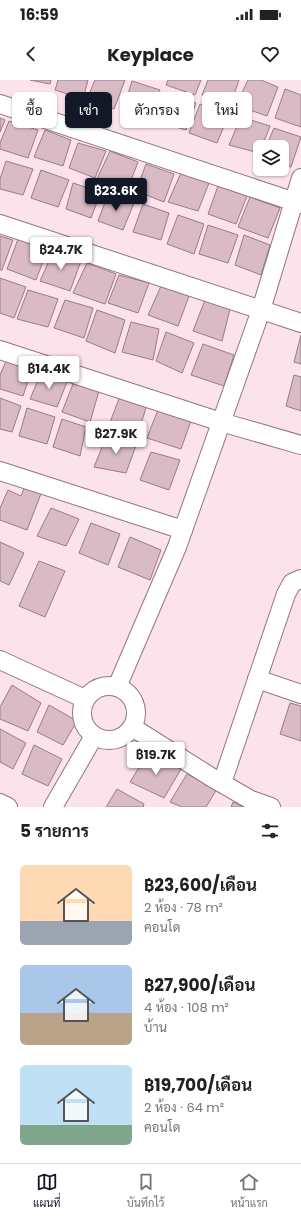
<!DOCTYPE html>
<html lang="th">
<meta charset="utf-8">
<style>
body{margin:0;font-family:Poppins,Sarabun,sans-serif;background:#f2f2f2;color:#202124;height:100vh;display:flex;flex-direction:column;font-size:15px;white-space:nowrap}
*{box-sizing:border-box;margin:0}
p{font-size:13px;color:#757577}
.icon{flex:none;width:22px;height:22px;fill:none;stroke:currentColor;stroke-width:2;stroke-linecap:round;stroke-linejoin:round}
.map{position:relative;height:727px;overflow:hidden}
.drawer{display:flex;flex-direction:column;background:#fff;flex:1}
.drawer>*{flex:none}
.top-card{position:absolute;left:12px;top:12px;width:277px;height:36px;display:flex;gap:8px}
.tools{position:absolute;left:253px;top:60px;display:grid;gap:8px}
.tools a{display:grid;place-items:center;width:36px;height:36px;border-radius:6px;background:#fff;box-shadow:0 1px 3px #0004;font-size:20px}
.price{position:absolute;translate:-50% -34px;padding:0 9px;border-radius:4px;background:#fff;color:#222;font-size:13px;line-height:26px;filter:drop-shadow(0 1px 2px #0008)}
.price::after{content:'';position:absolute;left:50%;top:24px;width:12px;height:9px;margin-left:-6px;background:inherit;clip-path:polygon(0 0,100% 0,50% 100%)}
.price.on{background:#111827;color:#fff}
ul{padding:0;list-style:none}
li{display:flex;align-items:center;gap:12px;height:100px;padding:0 20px}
li span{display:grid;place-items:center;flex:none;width:112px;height:80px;border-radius:6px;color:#555}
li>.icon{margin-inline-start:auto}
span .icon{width:48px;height:48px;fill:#fffc;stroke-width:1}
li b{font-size:17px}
h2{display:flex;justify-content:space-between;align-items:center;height:48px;padding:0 20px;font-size:17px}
.pill{padding:0 14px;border-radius:6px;background:#fff;box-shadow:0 1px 3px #0004;font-size:14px;line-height:36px}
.pill.on{background:#111827;color:#fff}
.status{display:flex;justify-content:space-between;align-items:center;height:28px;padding:0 20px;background:#fff;direction:ltr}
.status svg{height:11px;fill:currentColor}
header{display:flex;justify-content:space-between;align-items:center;height:52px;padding:0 20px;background:#fff;font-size:18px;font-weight:700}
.menu{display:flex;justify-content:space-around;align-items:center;height:56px;border-top:1px solid #e0e0e0;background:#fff;font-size:11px;color:#757577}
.menu a{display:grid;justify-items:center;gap:2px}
.menu .on{color:#111827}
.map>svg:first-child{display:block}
.building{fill:#dabbc5;stroke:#987c85}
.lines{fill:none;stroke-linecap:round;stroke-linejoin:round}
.street-casing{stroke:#92767f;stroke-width:20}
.street{stroke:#fff;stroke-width:18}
</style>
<div class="status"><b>16:59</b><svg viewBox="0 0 49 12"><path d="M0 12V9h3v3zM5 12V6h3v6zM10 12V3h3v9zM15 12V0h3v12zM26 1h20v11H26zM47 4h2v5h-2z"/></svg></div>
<header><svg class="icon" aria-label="back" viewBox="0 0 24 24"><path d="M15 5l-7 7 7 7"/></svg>Keyplace<svg class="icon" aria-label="heart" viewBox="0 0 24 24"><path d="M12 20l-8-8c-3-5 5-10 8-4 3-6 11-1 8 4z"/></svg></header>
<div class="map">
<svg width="301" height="727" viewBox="0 0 301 727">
<rect width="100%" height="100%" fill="#fce2ea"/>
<g class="building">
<path d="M30,0H51L50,4Z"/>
<path d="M58,0H88L83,19L55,10Z"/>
<path d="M95,0H125L114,29L87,19Z"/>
<path d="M168,0H201L195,15L166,5Z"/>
<path d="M208,0H239L230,26L202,15Z"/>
<path d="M248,0H261L278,7L267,36L236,25Z"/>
<path d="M132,1L160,10L149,40L123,30Z"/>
<path d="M285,9L301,15V47L275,38Z"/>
<path d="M166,14L196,23L186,50L156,41Z"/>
<path d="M200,24L229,34L217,63L189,53Z"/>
<path d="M241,37L270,46L262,67H260L259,73L229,65Z"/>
<path d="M0,38L5,40L0,52Z"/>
<path d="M9,41L38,50L28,78L0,69V63Z"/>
<path d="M274,48L301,57L291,87L282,84V67H266Z"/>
<path d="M45,50L71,60L63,86L34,77Z"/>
<path d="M78,63L106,71L95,98L69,88Z"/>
<path d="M110,71L138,82L127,111L96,101Z"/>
<path d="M6,81L33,89L23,115L0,109V99Z"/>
<path d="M146,84L174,94L164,122L136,111Z"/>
<path d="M41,90L69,100L58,127L31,118Z"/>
<path d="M181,93L209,103L198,131L168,122Z"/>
<path d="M73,103L101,112L91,138L66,129Z"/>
<path d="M218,106L247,116L236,144L208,134Z"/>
<path d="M108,114L134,123L123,150L98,141Z"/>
<path d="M250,117L280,128L268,158L238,147Z"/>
<path d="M143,124L169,133L161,160L133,152Z"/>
<path d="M178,135L204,144L194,174L167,164Z"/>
<path d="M208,145L238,155L228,183L199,174Z"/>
<path d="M244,155L270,165L261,195L235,185Z"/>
<path d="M0,156L13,160L2,190H0Z"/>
<path d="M18,159L47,171L36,200L7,189Z"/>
<path d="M53,172L81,181L70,211L40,201Z"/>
<path d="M87,183L116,194L105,224L73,213Z"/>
<path d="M119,195L149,203L138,233L108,223Z"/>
<path d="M0,198L26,207L14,238L0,233Z"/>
<path d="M161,206L189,216L178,246L148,235Z"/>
<path d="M28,210L58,219L48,247L17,239Z"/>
<path d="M65,220L93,228L84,258L54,248Z"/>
<path d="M205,220L230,229L222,261L193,251Z"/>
<path d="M97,230L125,240L115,273L86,261Z"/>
<path d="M131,242L159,249L153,280L122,272Z"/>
<path d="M166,252L194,263L182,293L156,281Z"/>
<path d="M301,255V284L294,282Z"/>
<path d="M203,264L234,275L224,306L191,295Z"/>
<path d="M7,279L32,290L23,316L0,309V295Z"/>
<path d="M41,293L67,302L57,327L30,319Z"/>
<path d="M294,295L301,297V331L286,326Z"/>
<path d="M73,304L99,311L90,342L62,332Z"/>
<path d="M120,316L147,325L138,353L109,345Z"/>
<path d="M0,318L21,326L12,352L0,349Z"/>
<path d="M159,327L192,338L181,369L147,358Z"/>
<path d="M27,328L55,337L47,364L19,356Z"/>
<path d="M62,339L86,347L80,376L53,367Z"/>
<path d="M107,355L137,363L126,393L94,387Z"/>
<path d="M151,372L180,380L169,410L140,400Z"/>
<path d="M26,404L42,411L27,450L0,440V428L8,410L21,416Z"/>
<path d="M51,428L79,439L66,466L37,456Z"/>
<path d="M91,443L120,454L108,485L79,473Z"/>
<path d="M130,457L161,470L150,500L118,487Z"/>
<path d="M0,462L24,473L9,505L0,501Z"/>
<path d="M39,481L65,491L45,537L19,526Z"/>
<path d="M12,605L41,623L28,651L0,639V627Z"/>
<path d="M290,623L301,626V661L280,654Z"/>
<path d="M49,625L77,641L63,665L37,652Z"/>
<path d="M0,649L26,663L13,689L0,682Z"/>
<path d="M34,665L62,679L48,706L22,694Z"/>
<path d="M148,673L181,689L164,718L130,702Z"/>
<path d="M187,694L217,709L206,727H182L170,722Z"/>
<path d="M117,709L144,724L143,727H106Z"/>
<path d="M233,722L244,727H231Z"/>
</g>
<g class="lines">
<g class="street-casing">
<g id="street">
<path d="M0,24L301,124"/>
<path d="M0,144L301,243"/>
<path d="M0,270L221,342L301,365"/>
<path d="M0,391L183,450"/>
<path d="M0,580L85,619"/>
<path d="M257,599L301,614"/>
<circle cx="109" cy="633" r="27"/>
<path d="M117,607L177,467L261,230L301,98"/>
<path d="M132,647L211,697L251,720L271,727"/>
<path d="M222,703L286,514L292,503L301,499"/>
<path d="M0,723L8,727"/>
<path d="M53,727L94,656"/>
</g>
</g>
<use href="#street" class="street"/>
</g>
</svg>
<div class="tools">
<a><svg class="icon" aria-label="layers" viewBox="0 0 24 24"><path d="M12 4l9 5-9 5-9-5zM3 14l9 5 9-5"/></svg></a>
</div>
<b class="price on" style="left:116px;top:132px">฿23.6K</b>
<b class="price" style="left:61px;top:191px">฿24.7K</b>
<b class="price" style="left:49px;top:310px">฿14.4K</b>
<b class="price" style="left:116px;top:375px">฿27.9K</b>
<b class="price" style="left:156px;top:696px">฿19.7K</b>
<div class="top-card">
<a class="pill">ซื้อ</a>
<a class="pill on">เช่า</a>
<a class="pill">ตัวกรอง</a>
<a class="pill">ใหม่</a>
</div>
</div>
<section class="drawer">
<h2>5 รายการ<svg class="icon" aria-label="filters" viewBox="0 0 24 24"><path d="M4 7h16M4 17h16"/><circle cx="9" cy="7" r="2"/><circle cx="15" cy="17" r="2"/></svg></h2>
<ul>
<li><span style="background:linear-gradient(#ffd9b3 70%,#9aa5b1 0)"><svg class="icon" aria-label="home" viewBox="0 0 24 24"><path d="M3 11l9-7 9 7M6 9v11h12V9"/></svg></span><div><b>฿23,600/เดือน</b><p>2 ห้อง · 78 m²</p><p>คอนโด</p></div></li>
<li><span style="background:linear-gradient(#a9c7e8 60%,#b9a48a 0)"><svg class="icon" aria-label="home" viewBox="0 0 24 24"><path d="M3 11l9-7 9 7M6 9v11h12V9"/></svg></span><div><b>฿27,900/เดือน</b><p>4 ห้อง · 108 m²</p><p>บ้าน</p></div></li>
<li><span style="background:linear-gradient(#bfe0f5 75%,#7fa58c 0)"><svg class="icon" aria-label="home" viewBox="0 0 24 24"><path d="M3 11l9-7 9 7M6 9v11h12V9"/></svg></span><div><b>฿19,700/เดือน</b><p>2 ห้อง · 64 m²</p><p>คอนโด</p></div></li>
</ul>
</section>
<nav class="menu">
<a class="on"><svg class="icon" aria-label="map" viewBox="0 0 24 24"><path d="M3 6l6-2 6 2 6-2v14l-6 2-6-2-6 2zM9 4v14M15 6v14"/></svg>แผนที่</a>
<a><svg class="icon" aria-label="saved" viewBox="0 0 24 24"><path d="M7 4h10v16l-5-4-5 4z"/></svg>บันทึกไว้</a>
<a><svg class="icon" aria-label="home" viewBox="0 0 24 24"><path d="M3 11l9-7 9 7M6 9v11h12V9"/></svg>หน้าแรก</a>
</nav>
